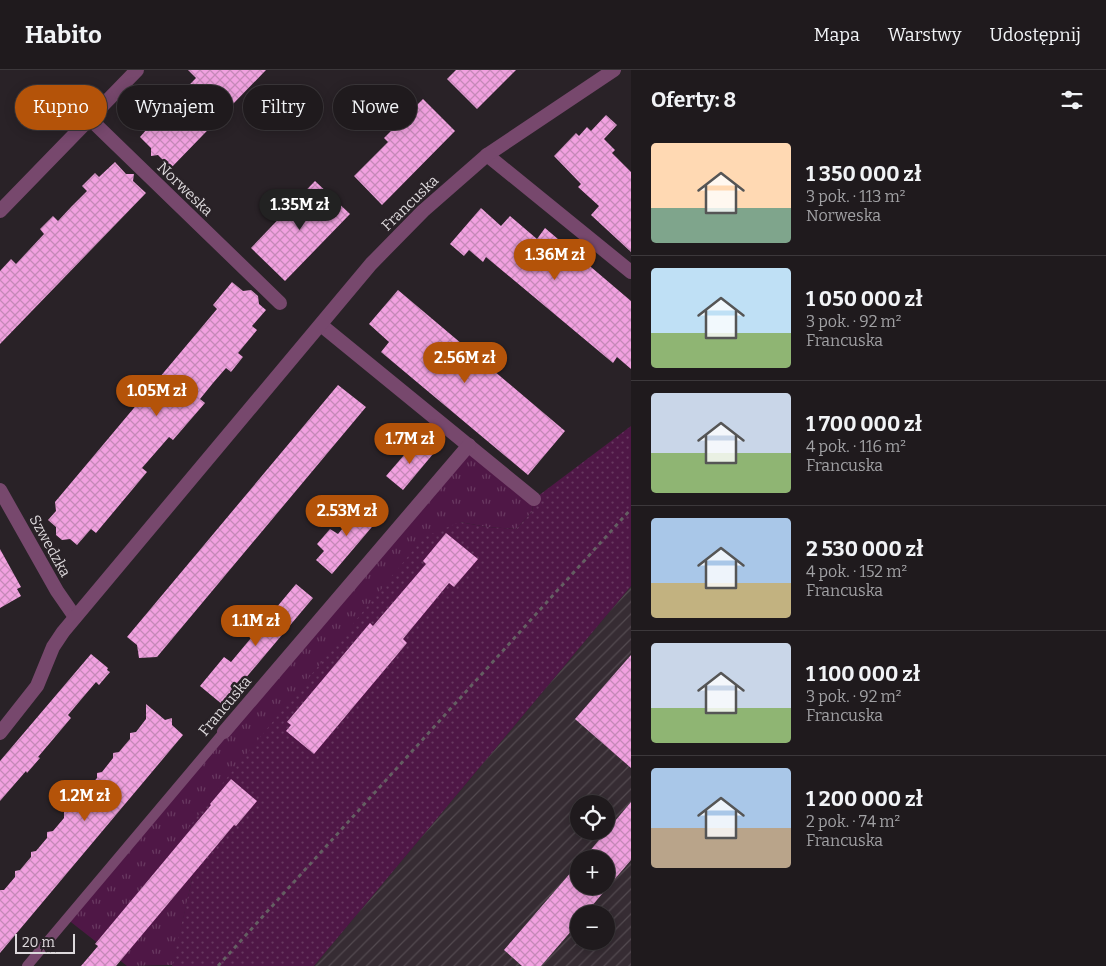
<!DOCTYPE html>
<html lang="pl">
<meta charset="utf-8">
<style>
body{margin:0;font-family:Bitter,serif;background:#2c272a;color:#f1f3f6;height:100vh;display:flex;flex-direction:column;font-size:19px;white-space:nowrap}
*{box-sizing:border-box;margin:0}
p{font-size:16px;color:#a1a1a4}
.icon{flex:none;width:28px;height:28px;fill:none;stroke:currentColor;stroke-width:2;stroke-linecap:round;stroke-linejoin:round}
.map{position:relative;flex:1;overflow:hidden}
.side{display:flex;flex-direction:column;background:#1f1a1d;width:475px}
.side>*{flex:none}
.hud{position:absolute;left:15px;top:15px;width:475px;height:45px;display:flex;gap:10px}
.fabs{position:absolute;left:570px;top:725px;display:grid;gap:10px}
.fabs a{display:grid;place-items:center;width:45px;height:45px;border-radius:50%;background:#1f1a1d;box-shadow:0 2px 12px #0003,0 0 0 1px #3c383b;font-size:25px}
.scale{position:absolute;left:15px;bottom:12px;width:60px;box-sizing:border-box;padding-left:5px;border:2px solid #ddd9dc;border-top:0;font-size:14px;line-height:18px;white-space:nowrap;color:#ddd9dc;-webkit-text-stroke:4px #292227;paint-order:stroke}
.price{position:absolute;translate:-50% -42px;padding:0 11px;border-radius:18px;background:#b45309;color:#fff;font-size:16px;line-height:32px;filter:drop-shadow(0 1px 2px #0008)}
.price::after{content:'';position:absolute;left:50%;top:30px;width:15px;height:11px;margin-left:-8px;background:inherit;clip-path:polygon(0 0,100% 0,50% 100%)}
.price.on{background:#222;color:#fff}
ul{padding:0;list-style:none}
li{display:flex;align-items:center;gap:15px;height:125px;padding:0 20px}
li+li{border-top:1px solid #3c383b}
li span{display:grid;place-items:center;flex:none;width:140px;height:100px;border-radius:5px;color:#555}
li>.icon{margin-inline-start:auto}
span .icon{width:60px;height:60px;fill:#fffc;stroke-width:1}
li b{font-size:21px}
h2{display:flex;justify-content:space-between;align-items:center;height:60px;padding:0 20px;font-size:21px}
.pill{padding:0 18px;border-radius:22px;background:#1f1a1d;box-shadow:0 2px 12px #0003,0 0 0 1px #3c383b;font-size:18px;line-height:45px}
.pill.on{background:#b45309;color:#fff}
header{display:flex;align-items:center;gap:30px;box-sizing:border-box;height:70px;padding:0 25px;background:#1f1a1d;border-bottom:1px solid #3c383b}
header strong{font-size:24px}
nav{display:flex;gap:28px;margin-inline-start:auto;font-size:18px}
main{display:flex;flex:1;min-height:0}
.map>svg:first-child{display:block}
.industrial{fill:url(#industrial-furrows);fill-rule:evenodd}
.grass{fill:url(#grass-tufts)}
.park{fill:url(#park-dots)}
.building{fill:url(#building-cross-hatch)}
.lines{fill:none;stroke-linecap:round;stroke-linejoin:round}
.path{stroke:#645e62;stroke-width:3;stroke-dasharray:4 4;stroke-linecap:butt}
.service{stroke:#77486d;stroke-width:10}
.minor{stroke:#77486d;stroke-width:14}
.labels{text-anchor:middle;dominant-baseline:central;stroke-width:5;stroke-linejoin:round;paint-order:stroke}
.street-label{font-size:15px;fill:#ddd9dc;stroke:#292227}
</style>
<header>
<strong>Habito</strong>
<nav><a>Mapa</a><a>Warstwy</a><a>Udostępnij</a></nav>
</header>
<main>
<div class="map">
<svg width="631" height="896" viewBox="0 0 631 896">
<defs>
<pattern id="industrial-furrows" width="10" height="10" patternUnits="userSpaceOnUse" patternTransform="scale(1.25)"><rect width="10" height="10" fill="#362c33"/><path d="M-1 1l2-2M0 10L10 0M9 11l2-2" fill="none" stroke="#534a50"/></pattern>
<pattern id="grass-tufts" width="24" height="20" patternUnits="userSpaceOnUse" patternTransform="scale(1.25)"><rect width="24" height="20" fill="#4f1746"/><path d="M3 7l-1-3M5 7V3M7 7l1-3M15 17l-1-3M17 17v-4M19 17l1-3" fill="none" stroke="#683860"/></pattern>
<pattern id="park-dots" width="8" height="8" patternUnits="userSpaceOnUse" patternTransform="scale(1.25)"><rect width="8" height="8" fill="#4f1746"/><path d="M2 2h.1M6 6h.1" fill="none" stroke="#683860" stroke-width="1.8" stroke-linecap="round"/></pattern>
<pattern id="building-cross-hatch" width="8" height="8" patternUnits="userSpaceOnUse" patternTransform="scale(1.25)"><rect width="8" height="8" fill="#f1a1e0"/><path d="M0 0l8 8M0 8l8-8" fill="none" stroke="#c589b8"/></pattern>
</defs>
<rect width="100%" height="100%" fill="#292227"/>
<path class="industrial" d="M631,516V896H314ZM579,734H606V761H579ZM579,789H606V816H579ZM579,844H606V871H579Z"/>
<path class="grass" d="M469,375L534,429L532,442L516,459L487,457L460,452L195,796L173,895L127,896L67,849Z"/>
<path class="park" d="M631,356V516L314,896H172L195,796L187,760L226,709L424,467L460,452L487,457L516,459L532,442L534,429Z"/>
<g class="building">
<path d="M188,0H266L171,98L158,85L151,86V78L140,67L154,51L149,46L162,33L167,38L196,8Z"/>
<path d="M456,0H516L477,39L447,9Z"/>
<path d="M423,29L455,61L382,135L354,106L388,72L384,68Z"/>
<path d="M606,45L617,55L604,69L615,80L612,83L631,102V182L591,145L599,136L578,117L581,114L554,86L576,63L579,66L587,57L591,61Z"/>
<path d="M115,92L126,104H134L133,111L146,123L0,274V201L11,189L16,194L44,164L40,159L53,146L58,151L72,136L87,121L82,116L95,103L99,107Z"/>
<path d="M315,111L350,144L285,211L251,178Z"/>
<path d="M481,138L501,156L510,146L537,169L545,158L631,231V299L617,287L613,293L486,187L483,192L469,180L464,186L450,174Z"/>
<path d="M232,212L243,221L251,220L258,226L259,234L266,240L252,256L257,260L238,283L243,287L231,302L226,298L213,313L200,329L205,333L173,370L169,367L142,398L147,402L96,463L91,459L77,475L70,469L62,470L56,465V457L48,450L56,441L55,432L217,239L213,235Z"/>
<path d="M398,220L565,361L528,405L381,282L389,272L369,254Z"/>
<path d="M338,315L366,337L157,587L139,588L137,575L127,567Z"/>
<path d="M417,370L433,384L403,420L386,406Z"/>
<path d="M366,430L383,444L332,504L316,490L324,481L317,474L330,459L338,464Z"/>
<path d="M446,463L478,489L454,517L449,513L403,569L407,573L314,684L286,661L291,655L287,652L370,553L373,556L426,494L423,491Z"/>
<path d="M0,479L21,517L17,519L21,526L0,538Z"/>
<path d="M296,514L313,528L223,635L200,616L224,587L231,592Z"/>
<path d="M91,584L108,598L107,600L110,602L99,615L96,612L68,645L71,648L38,687L40,688L27,703L26,701L0,731V691Z"/>
<path d="M631,585V698L575,649Z"/>
<path d="M146,634L165,650L172,648V655L183,665L0,883V820H4L15,807V801L20,800L31,787V782L36,781L47,768V762L53,761L64,748V742L70,741L80,728V722L86,721L97,708V703L102,702L113,688V683L119,682L124,676L130,669V663L136,662L146,649Z"/>
<path d="M231,709L257,731L236,756L234,755L116,896H81L98,876L95,874L211,735L210,734Z"/>
<path d="M631,732V790L585,844H579V852L541,896H522L504,880L579,793V816H606V789H583Z"/>
</g>
<g class="lines">
<path class="path" d="M218,896L631,439"/>
<path class="service" d="M27,896L224,662"/>
<g class="minor">
<path d="M90,49L280,233"/>
<path d="M487,85L631,202"/>
<path d="M0,141L137,0"/>
<path d="M321,255L534,429"/>
<path d="M0,420L57,521L75,547"/>
<path d="M224,662L469,375"/>
<path d="M0,663L37,616L53,577L63,562L371,194L423,141L487,85L614,0"/>
</g>
</g>
<g class="labels">
<g class="street-label">
<text transform="translate(185 119) rotate(44)">Norweska</text>
<text transform="translate(410 133) rotate(-44)">Francuska</text>
<text transform="translate(50 476) rotate(61)">Szwedzka</text>
<text transform="translate(225 636) rotate(-50)">Francuska</text>
</g>
</g>
</svg>
<div class="fabs">
<a><svg class="icon" aria-label="locate" viewBox="0 0 24 24"><circle cx="12" cy="12" r="6"/><path d="M12 2v4M12 18v4M2 12h4M18 12h4"/></svg></a>
<a>+</a>
<a>−</a>
</div>
<div class="scale">20 m</div>
<b class="price on" style="left:300px;top:161px">1.35M zł</b>
<b class="price" style="left:555px;top:211px">1.36M zł</b>
<b class="price" style="left:465px;top:314px">2.56M zł</b>
<b class="price" style="left:157px;top:347px">1.05M zł</b>
<b class="price" style="left:410px;top:395px">1.7M zł</b>
<b class="price" style="left:347px;top:467px">2.53M zł</b>
<b class="price" style="left:256px;top:577px">1.1M zł</b>
<b class="price" style="left:85px;top:752px">1.2M zł</b>
<div class="hud">
<a class="pill on">Kupno</a>
<a class="pill">Wynajem</a>
<a class="pill">Filtry</a>
<a class="pill">Nowe</a>
</div>
</div>
<section class="side">
<h2>Oferty: 8<svg class="icon" aria-label="filters" viewBox="0 0 24 24"><path d="M4 7h16M4 17h16"/><circle cx="9" cy="7" r="2"/><circle cx="15" cy="17" r="2"/></svg></h2>
<ul>
<li><span style="background:linear-gradient(#ffd9b3 65%,#7fa58c 0)"><svg class="icon" aria-label="home" viewBox="0 0 24 24"><path d="M3 11l9-7 9 7M6 9v11h12V9"/></svg></span><div><b>1 350 000 zł</b><p>3 pok. · 113 m²</p><p>Norweska</p></div></li>
<li><span style="background:linear-gradient(#bfe0f5 65%,#8fb573 0)"><svg class="icon" aria-label="home" viewBox="0 0 24 24"><path d="M3 11l9-7 9 7M6 9v11h12V9"/></svg></span><div><b>1 050 000 zł</b><p>3 pok. · 92 m²</p><p>Francuska</p></div></li>
<li><span style="background:linear-gradient(#c9d6e8 60%,#8fb573 0)"><svg class="icon" aria-label="home" viewBox="0 0 24 24"><path d="M3 11l9-7 9 7M6 9v11h12V9"/></svg></span><div><b>1 700 000 zł</b><p>4 pok. · 116 m²</p><p>Francuska</p></div></li>
<li><span style="background:linear-gradient(#a9c7e8 65%,#c2b280 0)"><svg class="icon" aria-label="home" viewBox="0 0 24 24"><path d="M3 11l9-7 9 7M6 9v11h12V9"/></svg></span><div><b>2 530 000 zł</b><p>4 pok. · 152 m²</p><p>Francuska</p></div></li>
<li><span style="background:linear-gradient(#c9d6e8 65%,#8fb573 0)"><svg class="icon" aria-label="home" viewBox="0 0 24 24"><path d="M3 11l9-7 9 7M6 9v11h12V9"/></svg></span><div><b>1 100 000 zł</b><p>3 pok. · 92 m²</p><p>Francuska</p></div></li>
<li><span style="background:linear-gradient(#a9c7e8 60%,#b9a48a 0)"><svg class="icon" aria-label="home" viewBox="0 0 24 24"><path d="M3 11l9-7 9 7M6 9v11h12V9"/></svg></span><div><b>1 200 000 zł</b><p>2 pok. · 74 m²</p><p>Francuska</p></div></li>
</ul>
</section>
</main>
